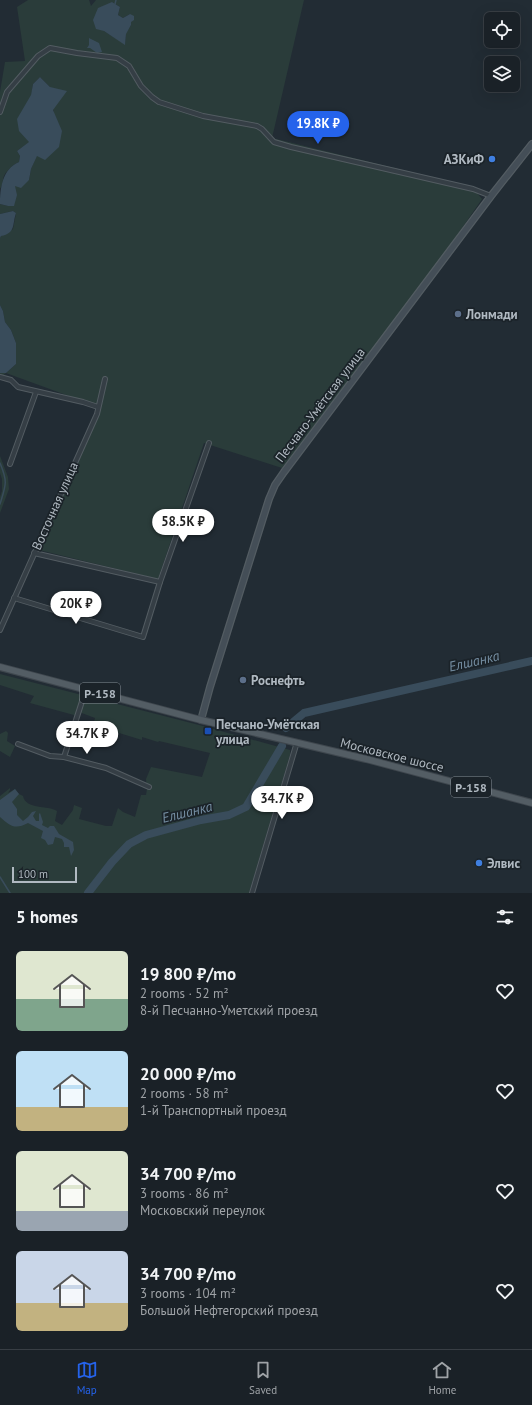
<!DOCTYPE html>
<meta charset="utf-8">
<style>
body{margin:0;font-family:"PT Sans",sans-serif;background:#23292f;color:#f1f3f6;height:100vh;display:flex;flex-direction:column;font-size:15px;white-space:nowrap}
*{box-sizing:border-box;margin:0}
p{font-size:13px;color:#9fa3a7}
.icon{flex:none;width:22px;height:22px;fill:none;stroke:currentColor;stroke-width:2;stroke-linecap:round;stroke-linejoin:round}
.map{position:relative;height:893px;overflow:hidden}
.panel{display:flex;flex-direction:column;background:#1a2127;flex:1}
.panel>*{flex:none}
.tools{position:absolute;left:484px;top:12px;display:grid;gap:8px}
.tools a{display:grid;place-items:center;width:36px;height:36px;border-radius:6px;background:#1a2127;box-shadow:0 4px 16px #0002,0 0 0 1px #383e44;font-size:20px}
.scale{position:absolute;left:12px;bottom:10px;width:65px;box-sizing:border-box;padding-left:4px;border:2px solid #b0b9c1;border-top:0;font-size:11px;line-height:14px;white-space:nowrap;color:#b0b9c1;-webkit-text-stroke:3px #1b2329;paint-order:stroke}
.price{position:absolute;translate:-50% -34px;padding:0 9px;border-radius:14px;background:#fff;color:#222;font-size:13px;line-height:26px;filter:drop-shadow(0 1px 2px #0008)}
.price::after{content:'';position:absolute;left:50%;top:24px;width:12px;height:9px;margin-left:-6px;background:inherit;clip-path:polygon(0 0,100% 0,50% 100%)}
.price.current{background:#2563eb;color:#fff}
ul{padding:0;list-style:none}
li{display:flex;align-items:center;gap:12px;height:100px;padding:0 16px}
li span{display:grid;place-items:center;flex:none;width:112px;height:80px;border-radius:6px;color:#555}
li>.icon{margin-inline-start:auto}
span .icon{width:48px;height:48px;fill:#fffc;stroke-width:1}
li b{font-size:17px}
h2{display:flex;justify-content:space-between;align-items:center;height:48px;padding:0 16px;font-size:17px}
.menu{display:flex;justify-content:space-around;align-items:center;height:56px;border-top:1px solid #383e44;background:#1a2127;font-size:11px;color:#9fa3a7}
.menu a{display:grid;justify-items:center;gap:2px}
.menu .current{color:#2563eb}
.map>svg:first-child{display:block}
.green{fill:#2a3c3a;fill-rule:evenodd}
.water{fill:#394c5b}
.lines{fill:none;stroke-linecap:round;stroke-linejoin:round}
.stream{stroke:#394c5b;stroke-width:1.5}
.river{stroke:#394c5b;stroke-width:8}
.minor-casing{stroke:#535c62;stroke-width:6}
.secondary-casing{stroke:#535c62;stroke-width:8}
.primary-casing{stroke:#3f474e;stroke-width:8}
.minor{stroke:#353e45;stroke-width:4}
.secondary{stroke:#444e57;stroke-width:5.5}
.primary{stroke:#535d64;stroke-width:6}
.shop-dot{fill:#3f7fe0;stroke:#1b2329;stroke-width:1.5}
.service-dot{fill:#5c6f8a;stroke:#1b2329;stroke-width:1.5}
.transit-dot{fill:#1a4fb4;stroke:#1b2329;stroke-width:1.5}
.labels{text-anchor:middle;dominant-baseline:central;stroke-width:3.5;stroke-linejoin:round;paint-order:stroke}
.shield{fill:#1b2329;stroke:#838c93;stroke-width:1}
.shield-label{font-size:12px;font-weight:bold;fill:#b0b9c1}
.poi-label{font-size:13px;font-weight:bold;fill:#b0b9c1;stroke:#1b2329;text-anchor:start}
.street-label{font-size:13px;fill:#b0b9c1;stroke:#1b2329}
.water-label{font-size:14px;font-style:italic;fill:#748da1;stroke:#1b2329}
</style>
<div class="map">
<svg width="532" height="893" viewBox="0 0 532 893">
<rect width="100%" height="100%" fill="#222c34"/>
<g class="green">
<path d="M28,0H89L91,6L96,0H304L272,138L472,187L482,199L442,257L282,468L204,443L158,579L39,550L99,407L6,373L0,378V373H6L16,364V343L11,330L5,322L3,311L0,305V238L1,236L13,229L16,213L13,211L0,214V204L8,206L15,185L29,180L31,169L54,115L50,87L40,77L33,84L25,137L30,142L17,151L20,156L19,162C14,164 6,171 4,176C2,181 4,182 0,189V92L5,62L25,61L17,7ZM112,2L120,7L118,15L123,18L130,14L131,25L126,33L125,44L104,31Z"/>
<path d="M0,456L8,477L9,489L0,513V497L2,491V479L0,473Z"/>
<path d="M0,674L199,725L290,750V755L249,893H0V796L10,788V790L8,793L15,789L19,794L23,796C26,810 48,805 57,811L55,821L62,825L73,810L74,805L82,808L79,819L106,826H112L118,808L123,812L135,817L141,795H146L147,789L146,779L151,767L202,777L210,753L159,741L158,742L142,737V740L93,725L95,718L79,712L77,719L74,715L30,703L34,696L0,685Z"/>
<path d="M6,731L8,733L7,741L15,746L10,757L0,751V734Z"/>
</g>
<g class="water">
<path d="M112,2L120,7L118,15L123,18L130,14L134,16V20L131,22V25L126,34L125,45L104,31L96,29L93,20L98,8Z"/>
<path d="M89,38L99,43L102,52L97,53L90,48H87L89,45Z"/>
<path d="M40,77L50,87L67,91L53,110L62,131L59,147L45,160L37,156L31,169L29,180L21,188L15,186L17,195L14,206H8L0,204C0,189 2,169 19,162L20,156L17,151L29,142L19,131L17,119L31,95L33,84Z"/>
<path d="M13,211L16,213C12,225 16,233 1,236L0,238V214Z"/>
<path d="M0,305L3,311L5,322L11,330L16,343V364L6,373H0Z"/>
<path d="M15,789L19,794L12,802L17,809V815L23,821L28,817L32,812L36,811L33,816L36,821H39V814L40,813L43,822L42,825L48,828L50,826H54L59,834L73,842L74,850L71,856L69,847H64V843L62,839L55,837L53,844L48,845L45,840L41,838L43,831L28,823C15,830 10,826 0,817V800Z"/>
</g>
<g class="lines">
<g class="stream">
<path d="M115,4L116,0"/>
<path d="M0,463C8,482 6,485 0,504"/>
<path d="M0,877L10,893"/>
</g>
<g class="river">
<path d="M286,728L304,713L532,661"/>
<path d="M88,893L112,862L129,844L146,835L201,820L229,815L246,807L282,746"/>
</g>
<g class="minor-casing">
<g id="minor">
<path d="M0,112L7,92L38,56L50,48L77,53L117,58L129,66L141,86L152,97L159,102L203,116L257,126L262,129L274,142L291,147L473,189L491,196"/>
<path d="M0,377L11,380L18,387L83,402L98,407"/>
<path d="M10,464L36,392"/>
<path d="M34,553L160,582"/>
<path d="M14,598L143,637L160,582L209,443"/>
<path d="M0,630L97,414L105,379"/>
<path d="M18,744L50,756L64,757L106,768L149,787"/>
<path d="M64,757L86,689"/>
<path d="M252,893L297,742"/>
</g>
</g>
<g class="secondary-casing">
<path id="secondary" d="M201,720L210,687L269,499L275,485L284,472L491,196L532,144"/>
</g>
<g class="primary-casing">
<path id="primary" d="M0,667L201,720L366,759L532,803"/>
</g>
<use href="#minor" class="minor"/>
<use href="#secondary" class="secondary"/>
<use href="#primary" class="primary"/>
</g>
<g class="shop-dot">
<circle cx="492" cy="159" r="4"/>
<circle cx="479" cy="863" r="4"/>
</g>
<g class="service-dot">
<circle cx="458" cy="314" r="4"/>
<circle cx="243" cy="680" r="4"/>
</g>
<rect class="transit-dot" x="204" y="727" width="8" height="8" rx="2"/>
<g class="labels">
<g class="shield">
<rect x="80" y="683" width="40" height="20" rx="3"/>
<rect x="451" y="777" width="40" height="20" rx="3"/>
</g>
<g class="shield-label">
<text x="100" y="693">Р-158</text>
<text x="471" y="787">Р-158</text>
</g>
<g class="poi-label">
<text x="484" y="159" text-anchor="end">АЗКиФ</text>
<text x="466" y="314">Лонмади</text>
<text x="251" y="680">Роснефть</text>
<text x="216" y="724">Песчано-Умётская<tspan x="216" dy="15">улица</tspan></text>
<text x="487" y="863">Элвис</text>
</g>
<g class="street-label">
<text transform="translate(320 405) rotate(-53)">Песчано-Умётская улица</text>
<text transform="translate(55 506) rotate(-66)">Восточная улица</text>
<text transform="translate(392 755) rotate(14)">Московское шоссе</text>
</g>
<g class="water-label">
<text transform="translate(474 661) rotate(-13)">Елшанка</text>
<text transform="translate(187 812) rotate(-14)">Елшанка</text>
</g>
</g>
</svg>
<div class="tools">
<a><svg class="icon" aria-label="locate" viewBox="0 0 24 24"><circle cx="12" cy="12" r="6"/><path d="M12 2v4M12 18v4M2 12h4M18 12h4"/></svg></a>
<a><svg class="icon" aria-label="layers" viewBox="0 0 24 24"><path d="M12 4l9 5-9 5-9-5zM3 14l9 5 9-5"/></svg></a>
</div>
<div class="scale">100 m</div>
<b class="price current" style="left:318px;top:145px">19.8K ₽</b>
<b class="price" style="left:183px;top:543px">58.5K ₽</b>
<b class="price" style="left:76px;top:625px">20K ₽</b>
<b class="price" style="left:87px;top:755px">34.7K ₽</b>
<b class="price" style="left:282px;top:820px">34.7K ₽</b>
</div>
<section class="panel">
<h2>5 homes<svg class="icon" aria-label="filters" viewBox="0 0 24 24"><path d="M4 7h16M4 17h16"/><circle cx="9" cy="7" r="2"/><circle cx="15" cy="17" r="2"/></svg></h2>
<ul>
<li><span style="background:linear-gradient(#dfe7d0 60%,#7fa58c 0)"><svg class="icon" aria-label="home" viewBox="0 0 24 24"><path d="M3 11l9-7 9 7M6 9v11h12V9"/></svg></span><div><b>19 800 ₽/mo</b><p>2 rooms · 52 m²</p><p>8-й Песчанно-Уметский проезд</p></div><svg class="icon" aria-label="heart" viewBox="0 0 24 24"><path d="M12 20l-8-8c-3-5 5-10 8-4 3-6 11-1 8 4z"/></svg></li>
<li><span style="background:linear-gradient(#bfe0f5 70%,#c2b280 0)"><svg class="icon" aria-label="home" viewBox="0 0 24 24"><path d="M3 11l9-7 9 7M6 9v11h12V9"/></svg></span><div><b>20 000 ₽/mo</b><p>2 rooms · 58 m²</p><p>1-й Транспортный проезд</p></div><svg class="icon" aria-label="heart" viewBox="0 0 24 24"><path d="M12 20l-8-8c-3-5 5-10 8-4 3-6 11-1 8 4z"/></svg></li>
<li><span style="background:linear-gradient(#dfe7d0 75%,#9aa5b1 0)"><svg class="icon" aria-label="home" viewBox="0 0 24 24"><path d="M3 11l9-7 9 7M6 9v11h12V9"/></svg></span><div><b>34 700 ₽/mo</b><p>3 rooms · 86 m²</p><p>Московский переулок</p></div><svg class="icon" aria-label="heart" viewBox="0 0 24 24"><path d="M12 20l-8-8c-3-5 5-10 8-4 3-6 11-1 8 4z"/></svg></li>
<li><span style="background:linear-gradient(#c9d6e8 65%,#c2b280 0)"><svg class="icon" aria-label="home" viewBox="0 0 24 24"><path d="M3 11l9-7 9 7M6 9v11h12V9"/></svg></span><div><b>34 700 ₽/mo</b><p>3 rooms · 104 m²</p><p>Большой Нефтегорский проезд</p></div><svg class="icon" aria-label="heart" viewBox="0 0 24 24"><path d="M12 20l-8-8c-3-5 5-10 8-4 3-6 11-1 8 4z"/></svg></li>
</ul>
</section>
<nav class="menu">
<a class="current"><svg class="icon" aria-label="map" viewBox="0 0 24 24"><path d="M3 6l6-2 6 2 6-2v14l-6 2-6-2-6 2zM9 4v14M15 6v14"/></svg>Map</a>
<a><svg class="icon" aria-label="saved" viewBox="0 0 24 24"><path d="M7 4h10v16l-5-4-5 4z"/></svg>Saved</a>
<a><svg class="icon" aria-label="home" viewBox="0 0 24 24"><path d="M3 11l9-7 9 7M6 9v11h12V9"/></svg>Home</a>
</nav>
